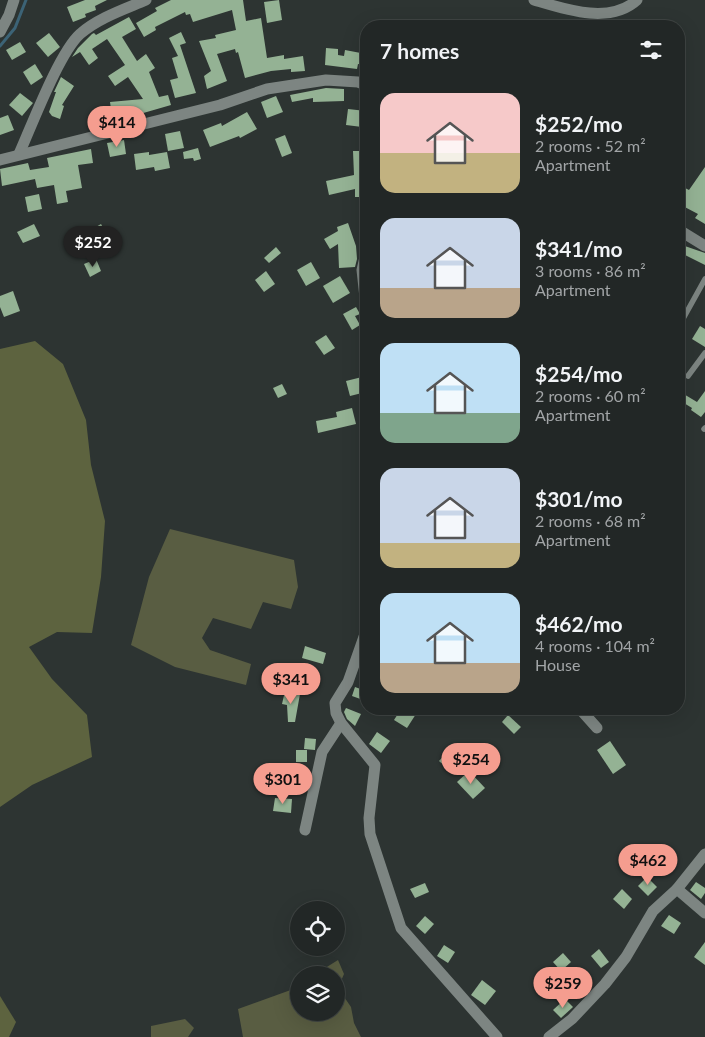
<!DOCTYPE html>
<meta charset="utf-8">
<style>
body{margin:0;font-family:Lato,sans-serif;background:#2a2f2e;color:#f1f3f6;height:100vh;display:flex;flex-direction:column;font-size:19px;white-space:nowrap}
*{box-sizing:border-box;margin:0}
p{font-size:16px;color:#a2a5a7}
.icon{flex:none;width:28px;height:28px;fill:none;stroke:currentColor;stroke-width:2;stroke-linecap:round;stroke-linejoin:round}
.map{position:relative;flex:1;overflow:hidden}
.drawer{position:absolute;left:360px;top:20px;width:325px;height:695px;display:flex;flex-direction:column;background:#222726;border-radius:20px;box-shadow:0 5px 20px #0002,0 0 0 1px #3f4443}
.drawer>*{flex:none}
.buttons{position:absolute;left:290px;top:901px;display:grid;gap:10px}
.buttons a{display:grid;place-items:center;width:55px;height:55px;border-radius:50%;background:#222726;box-shadow:0 5px 20px #0002,0 0 0 1px #3f4443;font-size:25px}
.price{position:absolute;translate:-50% -42px;padding:0 11px;border-radius:18px;background:#f59d8f;color:#111;font-size:16px;line-height:32px;filter:drop-shadow(0 1px 2px #0008)}
.price::after{content:'';position:absolute;left:50%;top:30px;width:15px;height:11px;margin-left:-8px;background:inherit;clip-path:polygon(0 0,100% 0,50% 100%)}
.price.selected{background:#222;color:#fff}
ul{padding:0;list-style:none}
li{display:flex;align-items:center;gap:15px;height:125px;padding:0 20px}
li span{display:grid;place-items:center;flex:none;width:140px;height:100px;border-radius:15px;color:#555}
li>.icon{margin-inline-start:auto}
span .icon{width:60px;height:60px;fill:#fffc;stroke-width:1}
li b{font-size:21px}
h2{display:flex;justify-content:space-between;align-items:center;height:60px;padding:0 20px;font-size:21px}
.map>svg:first-child{display:block}
.green{fill:#595d42}
.forest{fill:#5d633f}
.lines{fill:none;stroke-linecap:round;stroke-linejoin:round}
.stream{stroke:#3c6376;stroke-width:3}
.building{fill:#94b294}
.service{stroke:#7d8582;stroke-width:5.5}
.minor{stroke:#7d8582;stroke-width:11}
</style>
<div class="map">
<svg width="705" height="1037" viewBox="0 0 705 1037">
<rect width="100%" height="100%" fill="#2d3432"/>
<g class="green">
<path d="M170,529L294,560L298,587L291,609L263,602L251,629L213,618L202,638L210,650L251,664L246,685L175,667L131,645L149,577Z"/>
<path d="M338,960L344,974L338,988L351,1007L354,1023L361,1037H243L238,1009L299,987V1012H336V975H314Z"/>
<path d="M185,1019L194,1028L188,1037H151V1026Z"/>
</g>
<g class="forest">
<path d="M35,341L63,364L86,420L91,465L105,521L101,577L92,633L57,632L29,647L52,679L87,715L92,757L32,785L0,807V349Z"/>
<path d="M0,996L16,1022L9,1037H0Z"/>
</g>
<g class="lines">
<path class="stream" d="M0,46L15,28L26,0"/>
</g>
<g class="building">
<path d="M85,0H107L95,6L96,10L85,14L86,17L73,22L67,7Z"/>
<path d="M171,0H243L246,21L261,18L267,58L284,55V59L303,56L305,71L291,72V69L271,71L245,78L238,52L236,53L235,49L217,54L227,81L207,89L204,76L211,71L199,41L216,38L215,35L236,30L232,10L193,22L190,14L186,15L185,12L155,27L156,30L144,37L136,23L157,11L155,8Z"/>
<path d="M279,0L282,20L267,23L264,2Z"/>
<path d="M129,17L136,29L122,37L137,61L146,54L155,68L149,72L159,97L168,95L171,105L133,116V114L96,117L97,108L111,109L110,102L143,99L128,77L115,86L108,76L125,65L107,39L92,49L98,58L89,65L80,52L72,57L78,48L92,34L94,33L96,35Z"/>
<path d="M181,32L186,43L180,45L196,93L175,98L170,80L178,78L172,58L178,56L169,38Z"/>
<path d="M49,33L60,47L48,57L36,43Z"/>
<path d="M20,42L26,52L12,60L6,50Z"/>
<path d="M326,48L338,49V55L344,56L345,50L366,54V65L358,64L357,69L325,65Z"/>
<path d="M35,64L43,77L31,85L23,72Z"/>
<path d="M61,77L74,86L62,105L64,106L60,119L52,116L49,112L56,92H54Z"/>
<path d="M326,88L344,89V101L313,102V98L292,102L290,95Z"/>
<path d="M20,93L33,103L22,116L9,105Z"/>
<path d="M276,96L283,112L267,118L261,102Z"/>
<path d="M348,109L366,111V118H362V127L346,125Z"/>
<path d="M247,112L257,129L240,138L239,136L210,147L203,130L221,123L222,126Z"/>
<path d="M8,115L14,130L0,135V118Z"/>
<path d="M180,131L184,148L168,151L165,134Z"/>
<path d="M285,135L292,153L282,157L275,139Z"/>
<path d="M124,140L126,154L110,157L107,143Z"/>
<path d="M198,148L201,159L194,161L193,158L184,159L183,152Z"/>
<path d="M91,149L93,163L78,165L82,188L66,191L68,202L57,204L54,185L37,188L35,179L2,186L0,169L28,163L30,170L49,167L47,158Z"/>
<path d="M353,151H366V197H355V189L329,195L326,181L354,175Z"/>
<path d="M149,152V155L167,152L170,168L155,171L154,167L136,170L134,154Z"/>
<path d="M705,167V224L695,218L698,214L679,204L685,188L689,190Z"/>
<path d="M39,194L42,209L28,212L25,197Z"/>
<path d="M348,223L356,246L357,259L355,267L339,268L338,244L330,249L324,239L338,231L337,227Z"/>
<path d="M34,224L40,236L23,243L17,232Z"/>
<path d="M101,224L107,235L88,245L82,235Z"/>
<path d="M679,244L705,253V265L679,252Z"/>
<path d="M276,247L281,253L269,263L264,258Z"/>
<path d="M96,259L101,271L90,277L84,264Z"/>
<path d="M311,262L320,278L306,286L297,270Z"/>
<path d="M266,271L275,284L264,292L255,280Z"/>
<path d="M340,276L350,293L333,303L323,286Z"/>
<path d="M13,291L20,311L4,317L0,307V296Z"/>
<path d="M356,307L360,314L355,316L360,325L352,330L343,314Z"/>
<path d="M700,326L705,329V347L692,339Z"/>
<path d="M326,335L335,348L324,355L315,342Z"/>
<path d="M362,377L366,392L350,396L346,381Z"/>
<path d="M282,384L287,394L278,398L273,388Z"/>
<path d="M705,391V412L701,417L691,410L692,408L679,400L682,393L697,402Z"/>
<path d="M352,408L356,424L318,433L316,421L337,417L336,412Z"/>
<path d="M305,646L326,653L323,664L302,658Z"/>
<path d="M355,687L366,691V701L352,696Z"/>
<path d="M285,691L300,694L295,722H288L287,705L282,704Z"/>
<path d="M346,708L361,714L355,726L347,719L344,712Z"/>
<path d="M401,709H407L416,714L407,728L394,720Z"/>
<path d="M508,715L521,727L514,734L502,722Z"/>
<path d="M377,732L390,741L381,753L369,744Z"/>
<path d="M305,738L316,739L315,750L304,749Z"/>
<path d="M610,741L626,765L613,774L597,750Z"/>
<rect x="296" y="750" width="11" height="12"/>
<path d="M449,750L456,757L447,768L439,761Z"/>
<path d="M469,771L485,788L473,799L457,782Z"/>
<path d="M275,798L292,799L291,813L273,811Z"/>
<path d="M647,877L657,887L648,896L638,886Z"/>
<path d="M696,882L705,888V893L701,899L690,890Z"/>
<path d="M425,883L429,892L415,898L410,889Z"/>
<path d="M622,889L632,899L624,909L613,899Z"/>
<path d="M669,915L681,923L674,934L661,926Z"/>
<path d="M425,916L434,924L425,934L416,926Z"/>
<path d="M705,942V965L694,957Z"/>
<path d="M444,945L455,952L448,963L437,956Z"/>
<path d="M599,949L609,962L601,968L591,956Z"/>
<path d="M563,953L571,962L561,971L553,962Z"/>
<path d="M580,978L590,986L583,994L574,986Z"/>
<path d="M482,980L496,991L485,1005L471,995Z"/>
<path d="M565,999L573,1007L561,1018L553,1010Z"/>
</g>
<g class="lines">
<g class="service">
<path d="M679,326L705,279"/>
<path d="M688,376L705,353"/>
<path d="M704,429L705,428"/>
</g>
<g class="minor">
<path d="M534,0C564,9 610,25 637,0"/>
<path d="M0,32L9,15L14,0"/>
<path d="M19,154C32,125 59,53 80,34C98,18 125,9 146,0"/>
<path d="M0,160L220,105L267,89L326,80L358,82L366,85"/>
<path d="M679,230L705,246"/>
<path d="M366,253L362,270L366,307"/>
<path d="M366,631L348,682L335,703L336,713L341,723L375,765L369,818L370,834L401,928L497,1037"/>
<path d="M580,709L597,728"/>
<path d="M305,830L322,752L341,723"/>
<path d="M677,889L705,854"/>
<path d="M549,1037L572,1019L605,984L626,957L653,911L677,889L705,913"/>
</g>
</g>
</svg>
<div class="buttons">
<a><svg class="icon" aria-label="locate" viewBox="0 0 24 24"><circle cx="12" cy="12" r="6"/><path d="M12 2v4M12 18v4M2 12h4M18 12h4"/></svg></a>
<a><svg class="icon" aria-label="layers" viewBox="0 0 24 24"><path d="M12 4l9 5-9 5-9-5zM3 14l9 5 9-5"/></svg></a>
</div>
<b class="price" style="left:117px;top:148px">$414</b>
<b class="price selected" style="left:93px;top:268px">$252</b>
<b class="price" style="left:291px;top:705px">$341</b>
<b class="price" style="left:471px;top:785px">$254</b>
<b class="price" style="left:283px;top:805px">$301</b>
<b class="price" style="left:648px;top:886px">$462</b>
<b class="price" style="left:563px;top:1009px">$259</b>
<section class="drawer">
<h2>7 homes<svg class="icon" aria-label="filters" viewBox="0 0 24 24"><path d="M4 7h16M4 17h16"/><circle cx="9" cy="7" r="2"/><circle cx="15" cy="17" r="2"/></svg></h2>
<ul>
<li><span style="background:linear-gradient(#f6c9c9 60%,#c2b280 0)"><svg class="icon" aria-label="home" viewBox="0 0 24 24"><path d="M3 11l9-7 9 7M6 9v11h12V9"/></svg></span><div><b>$252/mo</b><p>2 rooms · 52 m²</p><p>Apartment</p></div></li>
<li><span style="background:linear-gradient(#c9d6e8 70%,#b9a48a 0)"><svg class="icon" aria-label="home" viewBox="0 0 24 24"><path d="M3 11l9-7 9 7M6 9v11h12V9"/></svg></span><div><b>$341/mo</b><p>3 rooms · 86 m²</p><p>Apartment</p></div></li>
<li><span style="background:linear-gradient(#bfe0f5 70%,#7fa58c 0)"><svg class="icon" aria-label="home" viewBox="0 0 24 24"><path d="M3 11l9-7 9 7M6 9v11h12V9"/></svg></span><div><b>$254/mo</b><p>2 rooms · 60 m²</p><p>Apartment</p></div></li>
<li><span style="background:linear-gradient(#c9d6e8 75%,#c2b280 0)"><svg class="icon" aria-label="home" viewBox="0 0 24 24"><path d="M3 11l9-7 9 7M6 9v11h12V9"/></svg></span><div><b>$301/mo</b><p>2 rooms · 68 m²</p><p>Apartment</p></div></li>
<li><span style="background:linear-gradient(#bfe0f5 70%,#b9a48a 0)"><svg class="icon" aria-label="home" viewBox="0 0 24 24"><path d="M3 11l9-7 9 7M6 9v11h12V9"/></svg></span><div><b>$462/mo</b><p>4 rooms · 104 m²</p><p>House</p></div></li>
</ul>
</section>
</div>
